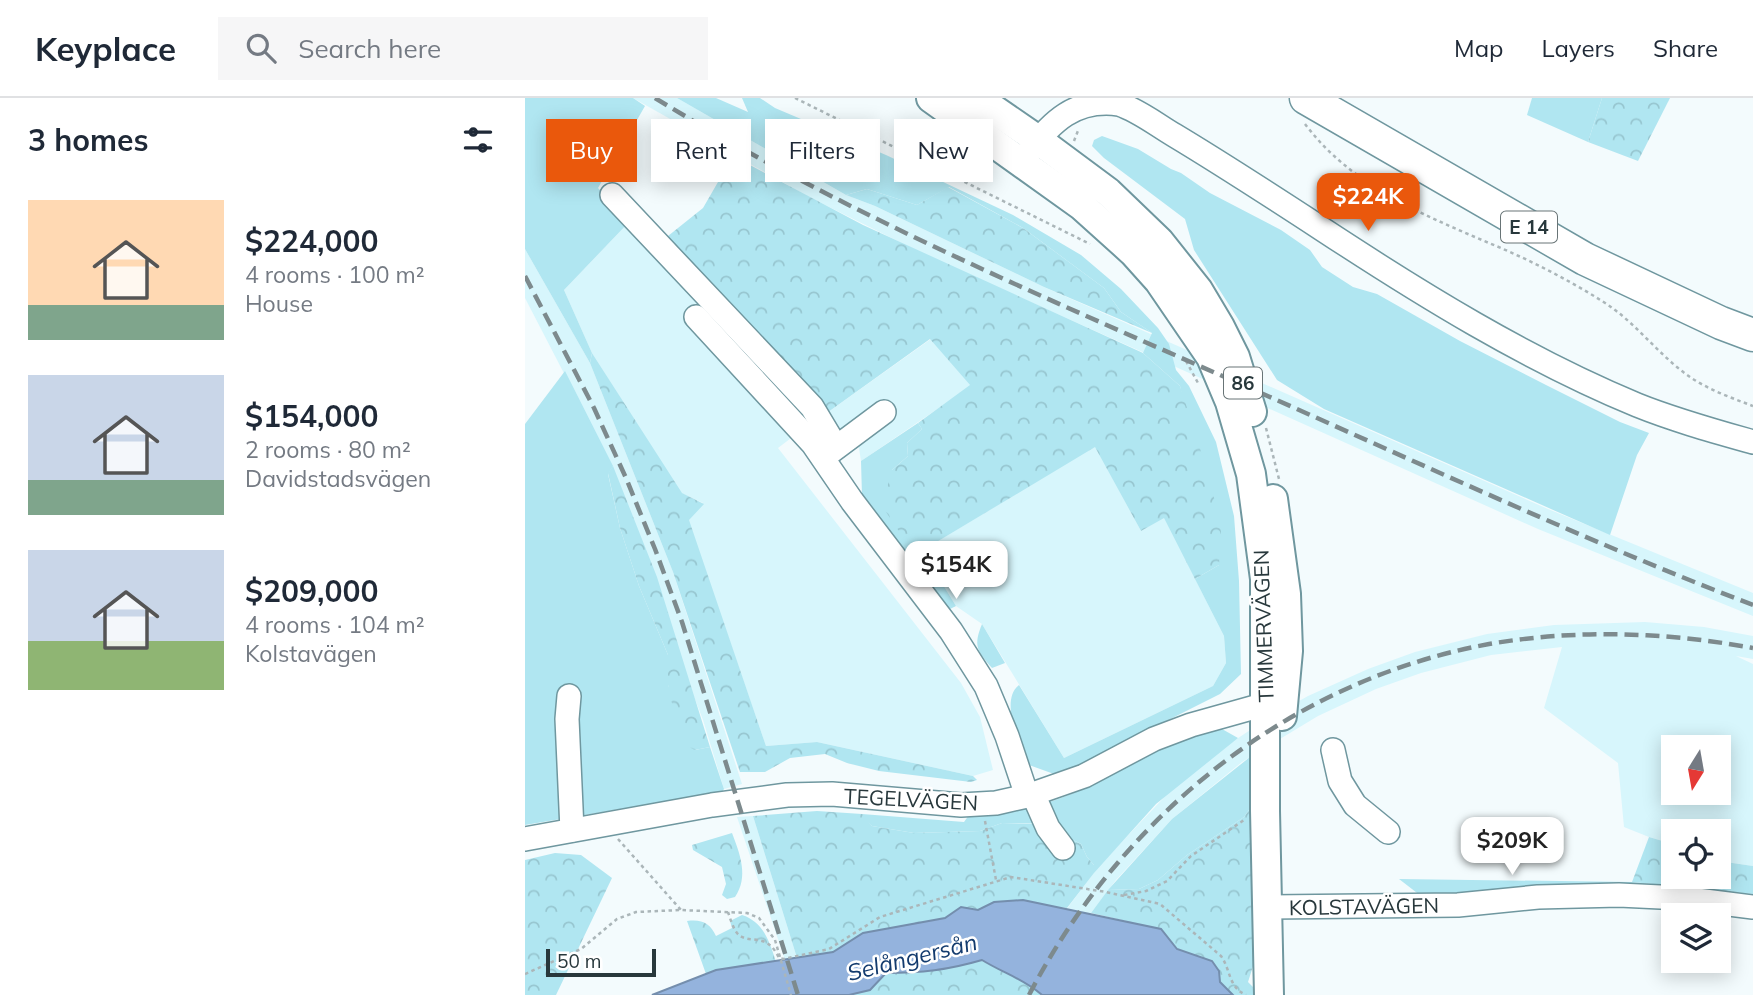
<!DOCTYPE html>
<meta charset="utf-8">
<style>
body{margin:0;font-family:Mulish,sans-serif;background:#f6f6f7;color:#1f2937;height:100vh;display:flex;flex-direction:column;font-size:26px;white-space:nowrap}
*{box-sizing:border-box;margin:0}
p{font-size:23px;color:#747a83}
.icon{flex:none;width:38px;height:38px;fill:none;stroke:currentColor;stroke-width:2;stroke-linecap:round;stroke-linejoin:round}
.map{position:relative;flex:1;overflow:hidden}
.side{display:flex;flex-direction:column;background:#fff;width:525px}
.side>*{flex:none}
.hud{position:absolute;left:21px;top:21px;width:665px;height:63px;display:flex;gap:14px}
.needle{width:46px;rotate:191deg}
.tools{position:absolute;left:1136px;top:637px;display:grid;gap:14px}
.tools a{display:grid;place-items:center;width:70px;height:70px;border-radius:0px;background:#fff;box-shadow:0 4px 18px #0003;font-size:35px}
.scale{position:absolute;left:21px;bottom:18px;width:110px;box-sizing:border-box;padding-left:7px;border:4px solid #28383c;border-top:0;font-size:19px;line-height:24px;white-space:nowrap;color:#28383c;-webkit-text-stroke:5px #fff;paint-order:stroke}
.price{position:absolute;translate:-50% -60px;padding:0 16px;border-radius:14px;background:#fff;color:#222;font-size:23px;line-height:46px;filter:drop-shadow(0 2px 4px #0008)}
.price::after{content:'';position:absolute;left:50%;top:42px;width:21px;height:16px;margin-left:-10px;background:inherit;clip-path:polygon(0 0,100% 0,50% 100%)}
.price.active{background:#ea580c;color:#fff}
ul{padding:0;list-style:none}
li{display:flex;align-items:center;gap:21px;height:175px;padding:0 28px}
li span{display:grid;place-items:center;flex:none;width:196px;height:140px;border-radius:0px;color:#555}
li>.icon{margin-inline-start:auto}
span .icon{width:84px;height:84px;fill:#fffc;stroke-width:1}
li b{font-size:30px}
h2{display:flex;justify-content:space-between;align-items:center;height:84px;padding:0 28px;font-size:30px}
.chip{padding:0 24px;border-radius:0px;background:#fff;box-shadow:0 4px 18px #0003;font-size:24px;line-height:63px}
.chip.active{background:#ea580c;color:#fff}
header{display:flex;align-items:center;gap:42px;box-sizing:border-box;height:98px;padding:0 35px;background:#fff;border-bottom:2px solid #e0e1e3}
header strong{font-size:33px}
nav{display:flex;gap:38px;margin-inline-start:auto;font-size:24px}
.search{width:490px;height:63px;background:#f6f6f7;display:flex;align-items:center;gap:18px;box-sizing:border-box;padding:0 24px;border-radius:0px;color:#747a83;font-size:26px}
main{display:flex;flex:1;min-height:0}
.map>svg:first-child{display:block}
.built{fill:#d7f6fc;fill-rule:evenodd}
.green{fill:#b0e6f1}
.forest{fill:url(#forest-crowns)}
.water{fill:#94b3dd;stroke:#748ead;stroke-width:2}
.lines{fill:none;stroke-linecap:round;stroke-linejoin:round}
.minor-casing{stroke:#6f979f;stroke-width:26}
.major-casing{stroke:#6f979f;stroke-width:32}
.highway-casing{stroke:#6f979f;stroke-width:35}
.path{stroke:#abb6b9;stroke-width:2.5;stroke-dasharray:3.5 3.5;stroke-linecap:butt}
.minor{stroke:#fff;stroke-width:23}
.major{stroke:#fff;stroke-width:28}
.highway{stroke:#fff;stroke-width:32}
.rail{stroke:#7d8a8d;stroke-width:4.5;stroke-dasharray:14 7;stroke-linecap:butt}
.path-bridge{stroke:#abb6b9;stroke-width:2.5;stroke-dasharray:3.5 3.5;stroke-linecap:butt}
.labels{text-anchor:middle;dominant-baseline:central;stroke-width:5;stroke-linejoin:round;paint-order:stroke}
.shield{fill:#fff;stroke:#687476;stroke-width:2}
.shield-label{font-size:19px;font-weight:bold;fill:#28383c}
.street-label{font-size:21px;fill:#28383c;stroke:#fff}
.water-label{font-size:23px;font-style:italic;fill:#133b6e;stroke:#fff}
</style>
<header>
<strong>Keyplace</strong>
<div class="search"><svg class="icon" aria-label="search" viewBox="0 0 24 24"><circle cx="10" cy="10" r="6"/><path d="M15 15l6 6"/></svg>Search here</div>
<nav><a>Map</a><a>Layers</a><a>Share</a></nav>
</header>
<main>
<section class="side">
<h2>3 homes<svg class="icon" aria-label="filters" viewBox="0 0 24 24"><path d="M4 7h16M4 17h16"/><circle cx="9" cy="7" r="2"/><circle cx="15" cy="17" r="2"/></svg></h2>
<ul>
<li><span style="background:linear-gradient(#ffd9b3 75%,#7fa58c 0)"><svg class="icon" aria-label="home" viewBox="0 0 24 24"><path d="M3 11l9-7 9 7M6 9v11h12V9"/></svg></span><div><b>$224,000</b><p>4 rooms · 100 m²</p><p>House</p></div></li>
<li><span style="background:linear-gradient(#c9d6e8 75%,#7fa58c 0)"><svg class="icon" aria-label="home" viewBox="0 0 24 24"><path d="M3 11l9-7 9 7M6 9v11h12V9"/></svg></span><div><b>$154,000</b><p>2 rooms · 80 m²</p><p>Davidstadsvägen</p></div></li>
<li><span style="background:linear-gradient(#c9d6e8 65%,#8fb573 0)"><svg class="icon" aria-label="home" viewBox="0 0 24 24"><path d="M3 11l9-7 9 7M6 9v11h12V9"/></svg></span><div><b>$209,000</b><p>4 rooms · 104 m²</p><p>Kolstavägen</p></div></li>
</ul>
</section>
<div class="map">
<svg width="1228" height="897" viewBox="0 0 1228 897">
<defs>
<pattern id="forest-crowns" width="20" height="18" patternUnits="userSpaceOnUse" patternTransform="scale(1.75)"><rect width="20" height="18" fill="#b0e6f1"/><path d="M2 6a3 3 0 1 1 6 0M12 15a3 3 0 1 1 6 0" fill="none" stroke="#97c6d0"/></pattern>
</defs>
<rect width="100%" height="100%" fill="#f3fbfd"/>
<g class="built">
<path d="M108,0H152L321,97L350,108L519,189L1023,411L1228,495V518L1013,431L403,158L284,99Z"/>
<path d="M105,123L291,321L253,350L436,585L455,619L468,672L448,678L292,644L241,648L163,422L178,405L156,395L67,255L39,192Z"/>
<path d="M0,151L65,265L148,474L217,686L199,691L178,622L59,314L0,200Z"/>
<path d="M406,241L446,288L336,363L334,350L326,340L312,334L299,317Z"/>
<path d="M570,348L616,433L639,419L699,538L701,565L688,588L539,660L457,526L431,508L412,477L390,457Z"/>
<path d="M1120,524L1179,529L1228,538V561L1211,558L1228,566V768L1194,763V733H1148V746L1124,739L1099,729L1093,665L1019,610L1037,549L966,557L896,575L851,591L793,618L717,664L647,721L591,782L553,832L491,897L535,820L574,768L648,690L704,646L742,621L783,598L843,571L890,554L962,536L1029,527ZM1148,649H1194V695H1148Z"/>
<path d="M228,718L272,860L260,862L212,719Z"/>
</g>
<g class="green">
<path d="M0,0H108L120,8L73,90L105,123L39,192L67,255L65,265L0,151Z"/>
<path d="M152,0H191L223,14L217,0H235L250,10L361,57L488,117L556,157L596,191L633,230L644,246L651,272L664,288L691,344L709,418L714,483L716,576L695,596L546,671L529,676L504,667C495,647 474,603 494,587L539,660L688,588L701,565L699,538L670,481L694,467L655,288L618,255L627,235L596,214L579,190L498,130L424,89L392,107L342,91L321,97Z"/>
<path d="M1007,0H1077L1063,44L1002,17Z"/>
<path d="M577,38L613,51L646,71L656,75L685,95L756,132L785,152L797,169L828,189L852,196L935,243L1021,287L1095,324L1124,335L1112,357L1085,437L799,311L752,282L669,152L660,121L579,60L567,48L569,42Z"/>
<path d="M40,273L88,368L83,376L95,430L114,488L143,557V587L170,652L185,649L199,691L197,694L0,727V326Z"/>
<path d="M393,325L397,331L382,345L383,358L367,372L390,457L412,477L431,508L425,511L420,508L337,398L336,363Z"/>
<path d="M457,526L480,565L467,570C452,553 448,548 457,526Z"/>
<path d="M697,631L713,640L631,706L569,775V767L562,759L556,746L546,741L542,734L531,726L477,725L455,733L389,735L347,728L337,718V716L439,724L444,717C487,717 526,706 564,688C607,667 648,635 697,631Z"/>
<path d="M725,659L727,667L726,709L719,719L662,757L633,782L614,791L583,792L647,721Z"/>
<path d="M874,781L1107,784L1228,796V801L896,798Z"/>
</g>
<g class="forest">
<path d="M1077,0H1145L1113,63L1063,44Z"/>
<path d="M208,58L338,127L618,255L655,288L686,385L696,434L694,467L670,481L639,420L616,433L570,349L390,457L357,408L367,372L383,358L382,345L397,331L393,325L445,287L405,241L299,317L138,142L178,110Z"/>
<path d="M423,89L498,130L579,190L596,214L627,235L519,189L350,108L321,97L342,91L392,107Z"/>
<path d="M67,255L157,395L179,406L164,422L241,648L292,644L448,678L452,682L446,684L354,673L322,665L300,656L265,660L240,674H215L148,474L65,265Z"/>
<path d="M88,368L132,479L185,649L170,652L164,649L148,610L143,587V557L114,488L95,430L83,375Z"/>
<path d="M726,709L731,859L723,884L728,889V897H708L695,884L694,873L687,863L652,851L636,831L566,815L583,792L614,791L633,782L662,757L719,719Z"/>
<path d="M292,713L337,716L347,728L389,735L455,733L477,725L507,726L519,721L542,734L546,741L556,746L562,759L569,767V775L542,810L469,804L453,812L436,809L421,820L338,835L308,854L272,860L228,718Z"/>
<path d="M207,735C215,756 224,779 210,799L202,801L197,797L201,786L197,769L168,752L167,747Z"/>
<path d="M1124,739L1148,746V779H1194V763L1228,768V796L1107,784Z"/>
<path d="M30,755L56,757L87,780L31,897H0V762Z"/>
<path d="M217,817C239,824 245,845 251,864L191,872L181,876L162,823C177,821 185,825 191,838L207,830L205,823Z"/>
<path d="M457,862C478,876 498,880 517,897H324L345,892L361,875C395,875 424,872 457,862Z"/>
</g>
<path class="water" d="M498,802L636,831L652,851L687,863L694,873L695,884L708,897H517C499,881 478,875 457,862C423,872 396,875 361,875L345,892L324,897H127L191,872L308,854L338,835L420,820L436,809L453,812L469,804Z"/>
<g class="lines">
<g class="minor-casing">
<g id="minor">
<path d="M503,55C526,24 550,0 594,6C613,12 632,27 649,37C699,67 748,99 797,131C896,196 1001,261 1112,307C1149,322 1189,333 1228,344"/>
<path d="M87,97L287,309L311,349"/>
<path d="M171,219L288,346L327,403L426,533L461,588L482,638L502,698"/>
<path d="M300,358L359,314"/>
<path d="M44,598L42,621L47,732"/>
<path d="M808,652L815,683L830,707L863,734"/>
<path d="M508,696L523,730L538,750"/>
<path d="M0,741L187,707L262,697L307,696L436,707L471,705L502,698L559,678L629,641L666,627L741,606L754,605"/>
<path d="M742,809L933,807L1013,799L1094,797L1156,800L1228,809"/>
</g>
</g>
<g class="major-casing">
<g id="major">
<path d="M406,0L557,108L608,154L634,183L686,259L705,304L726,376L740,481V713L744,897"/>
<path d="M440,0L468,11L513,42L583,94L634,143L673,192L695,229L710,259L727,314"/>
<path d="M748,401L761,496L763,553L757,618"/>
</g>
</g>
<g class="highway-casing">
<path id="highway" d="M781,0L1060,161L1196,225L1228,237"/>
</g>
<g class="path">
<path d="M270,0L565,146"/>
<path d="M780,26C826,87 896,116 964,145C1003,161 1042,181 1077,203C1111,224 1133,257 1165,279C1184,292 1207,300 1228,308"/>
<path d="M549,43L554,30"/>
<path d="M661,263L673,285"/>
<path d="M741,330L754,381"/>
<path d="M460,723L471,782"/>
<path d="M93,741L156,812"/>
<path d="M599,797L621,793L642,783L666,758L719,722"/>
<path d="M203,814C205,820 208,830 212,835C223,848 241,832 254,860L258,861L304,851L355,819L486,779L581,794L635,806L696,858C706,872 703,889 721,897"/>
<path d="M0,876L56,851L92,821L111,814L156,812L222,815L234,820L250,842"/>
</g>
<use href="#minor" class="minor"/>
<use href="#major" class="major"/>
<use href="#highway" class="highway"/>
<g class="rail">
<path d="M130,0C318,115 519,199 720,288C888,362 1056,441 1228,507"/>
<path d="M0,178L69,310L101,380L130,451L157,524L273,897"/>
<path d="M504,897C597,718 763,583 964,546C1052,531 1141,534 1228,550"/>
</g>
<path class="path-bridge" d="M250,842L266,897"/>
</g>
<g class="labels">
<g class="shield">
<rect x="976" y="113.5" width="56" height="31" rx="5"/>
<rect x="699" y="269.5" width="38" height="31" rx="5"/>
</g>
<g class="shield-label">
<text x="1004" y="129">E 14</text>
<text x="718" y="285">86</text>
</g>
<g class="street-label">
<text transform="translate(738 528) rotate(-92)">TIMMERVÄGEN</text>
<text transform="translate(386 701) rotate(3)">TEGELVÄGEN</text>
<text transform="translate(839 808) rotate(-1)">KOLSTAVÄGEN</text>
</g>
<g class="water-label">
<text transform="translate(387 859) rotate(-14)">Selångersån</text>
</g>
</g>
</svg>
<div class="tools">
<a><svg class="needle" viewBox="-14 -14 28 28"><path d="M0-13l5 13h-10z" fill="#e53935"/><path d="M0 13l5-13h-10z" fill="#747a83"/></svg></a>
<a><svg class="icon" aria-label="locate" viewBox="0 0 24 24"><circle cx="12" cy="12" r="6"/><path d="M12 2v4M12 18v4M2 12h4M18 12h4"/></svg></a>
<a><svg class="icon" aria-label="layers" viewBox="0 0 24 24"><path d="M12 4l9 5-9 5-9-5zM3 14l9 5 9-5"/></svg></a>
</div>
<div class="scale">50 m</div>
<b class="price active" style="left:843px;top:135px">$224K</b>
<b class="price" style="left:431px;top:503px">$154K</b>
<b class="price" style="left:987px;top:779px">$209K</b>
<div class="hud">
<a class="chip active">Buy</a>
<a class="chip">Rent</a>
<a class="chip">Filters</a>
<a class="chip">New</a>
</div>
</div>
</main>
